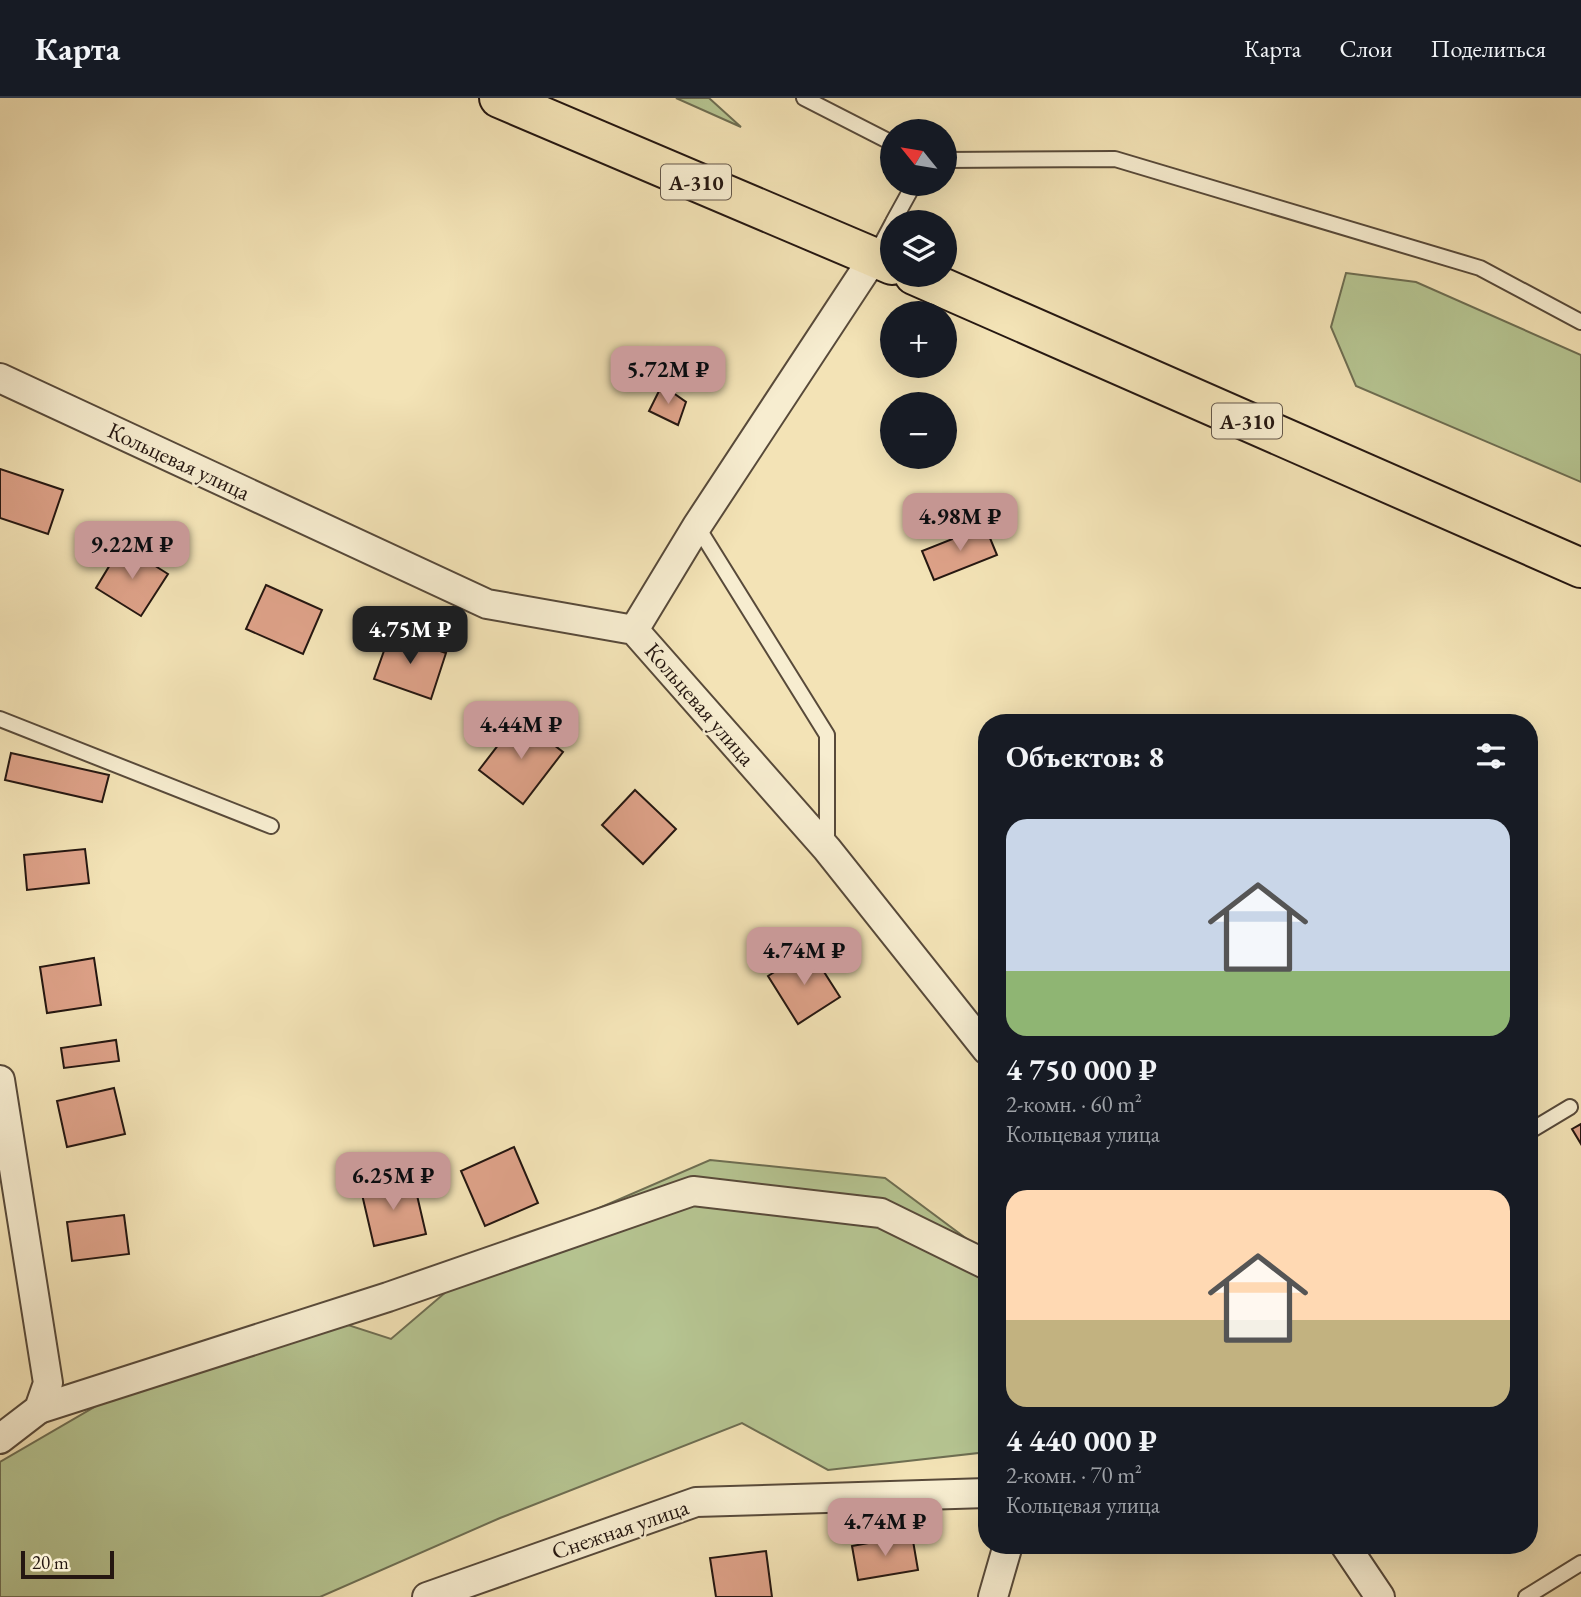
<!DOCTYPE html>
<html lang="ru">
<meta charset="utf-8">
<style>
body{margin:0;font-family:"EB Garamond",serif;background:#242831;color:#f1f3f6;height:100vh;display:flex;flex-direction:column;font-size:26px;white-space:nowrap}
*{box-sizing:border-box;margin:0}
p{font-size:23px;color:#9ea1a6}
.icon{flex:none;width:38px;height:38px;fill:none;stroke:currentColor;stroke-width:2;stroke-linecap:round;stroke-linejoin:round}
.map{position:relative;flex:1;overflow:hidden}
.sheet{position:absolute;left:978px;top:616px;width:560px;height:840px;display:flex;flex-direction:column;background:#171b24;border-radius:28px;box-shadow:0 7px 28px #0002}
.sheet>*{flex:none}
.needle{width:46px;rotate:300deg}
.tools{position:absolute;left:880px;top:21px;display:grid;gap:14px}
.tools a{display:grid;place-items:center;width:77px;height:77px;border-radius:50%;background:#171b24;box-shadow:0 7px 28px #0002;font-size:35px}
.scale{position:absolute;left:21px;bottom:18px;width:93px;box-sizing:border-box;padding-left:7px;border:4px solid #251711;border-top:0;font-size:19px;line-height:24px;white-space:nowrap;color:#251711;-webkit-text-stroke:5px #f7edd0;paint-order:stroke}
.price{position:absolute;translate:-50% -60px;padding:0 16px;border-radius:14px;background:#c59692;color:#111;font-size:23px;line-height:46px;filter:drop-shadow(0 2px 4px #0008)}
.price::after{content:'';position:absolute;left:50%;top:42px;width:21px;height:16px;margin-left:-10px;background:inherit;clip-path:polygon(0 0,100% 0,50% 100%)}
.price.selected{background:#222;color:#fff}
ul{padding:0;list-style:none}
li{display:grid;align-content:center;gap:14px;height:371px;padding:0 28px}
li span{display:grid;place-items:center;height:217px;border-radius:21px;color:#555}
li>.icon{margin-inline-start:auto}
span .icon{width:126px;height:126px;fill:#fffc;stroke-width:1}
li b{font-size:30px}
h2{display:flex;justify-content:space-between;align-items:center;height:84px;padding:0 28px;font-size:30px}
header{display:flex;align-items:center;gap:42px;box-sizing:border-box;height:98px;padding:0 35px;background:#171b24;border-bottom:2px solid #363941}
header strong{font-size:33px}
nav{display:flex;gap:38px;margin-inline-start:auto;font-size:24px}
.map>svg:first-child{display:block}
.green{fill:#b6c592;stroke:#6e6e52;stroke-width:2}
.building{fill:#dea289;stroke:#251711;stroke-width:2}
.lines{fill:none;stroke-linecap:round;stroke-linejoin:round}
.service-casing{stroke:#584a3a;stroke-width:18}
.minor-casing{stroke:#584a3a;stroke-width:32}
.trunk-casing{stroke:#251711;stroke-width:42}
.service{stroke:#f7edd0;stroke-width:14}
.minor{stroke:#f7edd0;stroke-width:28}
.trunk{stroke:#f3e3b6;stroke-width:38}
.labels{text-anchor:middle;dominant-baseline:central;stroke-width:5;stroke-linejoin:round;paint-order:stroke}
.shield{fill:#f7edd0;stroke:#64574a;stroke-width:2}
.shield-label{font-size:21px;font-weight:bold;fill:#251711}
.street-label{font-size:23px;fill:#251711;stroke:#f7edd0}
</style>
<header>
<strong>Карта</strong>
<nav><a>Карта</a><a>Слои</a><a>Поделиться</a></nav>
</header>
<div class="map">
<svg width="1581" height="1499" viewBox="0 0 1581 1499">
<rect width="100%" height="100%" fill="#f3e3b6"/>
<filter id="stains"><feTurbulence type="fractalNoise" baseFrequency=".00286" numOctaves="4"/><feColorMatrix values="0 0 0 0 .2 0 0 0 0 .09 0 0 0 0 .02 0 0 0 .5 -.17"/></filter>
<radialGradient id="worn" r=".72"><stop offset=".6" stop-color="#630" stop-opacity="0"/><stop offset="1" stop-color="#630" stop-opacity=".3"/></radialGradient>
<g class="green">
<path d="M676,0H709L741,29Z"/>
<path d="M1346,175L1416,184L1581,257V384L1356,288L1331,229Z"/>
<path d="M710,1062L885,1080L987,1156V1354L828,1372L742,1325L500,1420L320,1499H0V1364L141,1282L308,1214L391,1241L488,1158Z"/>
</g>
<g class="building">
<path d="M662,287L686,304L678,327L649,313Z"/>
<path d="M0,371L63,392L48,436L0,420Z"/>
<path d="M985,428L997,457L934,482L922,453Z"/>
<path d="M122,447L168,476L141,518L96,490Z"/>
<path d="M266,487L322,512L303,556L246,531Z"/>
<path d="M390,536L446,555L431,601L374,581Z"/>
<path d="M519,620L563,654L523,706L479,672Z"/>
<path d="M11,655L109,677L102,704L5,682Z"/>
<path d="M635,692L676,731L643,766L602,727Z"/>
<path d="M85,751L89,785L27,792L24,757Z"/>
<path d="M810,852L840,899L798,926L768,878Z"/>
<path d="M94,860L101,907L47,915L40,869Z"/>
<path d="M116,942L119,963L64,970L61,950Z"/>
<path d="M114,990L125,1036L67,1049L57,1003Z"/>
<path d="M1581,1026V1046L1572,1031Z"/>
<path d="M514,1049L538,1105L485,1128L461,1073Z"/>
<path d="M413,1080L426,1136L374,1148L361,1092Z"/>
<path d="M124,1117L129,1156L72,1163L67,1124Z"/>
<path d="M912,1437L918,1472L858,1482L852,1448Z"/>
<path d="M766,1453L772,1499H716L710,1460Z"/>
</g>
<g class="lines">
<g class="service-casing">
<g id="service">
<path d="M804,0L892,45"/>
<path d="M945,62L1115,61L1480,170L1581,224"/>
<path d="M893,124L914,86"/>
<path d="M875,158L892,126"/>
<path d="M697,428L827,637V746"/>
<path d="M0,621L271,728"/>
<path d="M1530,1033L1570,1009"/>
<path d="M1526,1499L1581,1465"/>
</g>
</g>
<g class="minor-casing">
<g id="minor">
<path d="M0,280L487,506L634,532L827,751L987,952"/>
<path d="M634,532L697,428L874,159"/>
<path d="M0,982L48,1285L39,1311L0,1341"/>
<path d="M39,1311L388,1199L693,1093L881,1115L987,1167"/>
<path d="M1345,1447L1380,1499"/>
<path d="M427,1499L696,1404L987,1395"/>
<path d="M993,1499L1008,1447"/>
</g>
</g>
<g class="trunk-casing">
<g id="trunk">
<path d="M499,0L892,167"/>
<path d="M914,177L1581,470"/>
</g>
</g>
<use href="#service" class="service"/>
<use href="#minor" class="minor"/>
<use href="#trunk" class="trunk"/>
</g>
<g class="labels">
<g class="shield">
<rect x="661" y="66.5" width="70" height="35" rx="5"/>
<rect x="1212" y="305.5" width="70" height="35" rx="5"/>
</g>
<g class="shield-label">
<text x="696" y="84">А-310</text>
<text x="1247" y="323">А-310</text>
</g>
<g class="street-label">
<text transform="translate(179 363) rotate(25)">Кольцевая улица</text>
<text transform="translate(700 606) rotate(49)">Кольцевая улица</text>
<text transform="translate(620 1431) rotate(-19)">Снежная улица</text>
</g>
</g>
<rect width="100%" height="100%" filter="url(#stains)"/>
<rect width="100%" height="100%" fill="url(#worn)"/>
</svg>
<div class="tools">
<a><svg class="needle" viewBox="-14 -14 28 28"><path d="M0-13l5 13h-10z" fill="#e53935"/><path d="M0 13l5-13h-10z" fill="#9ea1a6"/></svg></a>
<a><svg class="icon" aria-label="layers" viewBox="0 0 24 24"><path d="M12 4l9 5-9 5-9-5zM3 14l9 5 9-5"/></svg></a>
<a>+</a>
<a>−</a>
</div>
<div class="scale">20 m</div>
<b class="price" style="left:668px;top:308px">5.72M ₽</b>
<b class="price" style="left:960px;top:455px">4.98M ₽</b>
<b class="price" style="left:132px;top:483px">9.22M ₽</b>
<b class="price selected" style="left:410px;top:568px">4.75M ₽</b>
<b class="price" style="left:521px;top:663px">4.44M ₽</b>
<b class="price" style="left:804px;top:889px">4.74M ₽</b>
<b class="price" style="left:393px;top:1114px">6.25M ₽</b>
<b class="price" style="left:885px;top:1460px">4.74M ₽</b>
<section class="sheet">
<h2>Объектов: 8<svg class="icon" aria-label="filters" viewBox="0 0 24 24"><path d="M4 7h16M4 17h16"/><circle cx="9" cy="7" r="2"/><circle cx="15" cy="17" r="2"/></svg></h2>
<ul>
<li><span style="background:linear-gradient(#c9d6e8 70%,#8fb573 0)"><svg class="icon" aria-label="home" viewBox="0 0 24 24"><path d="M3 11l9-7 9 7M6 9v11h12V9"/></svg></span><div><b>4 750 000 ₽</b><p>2-комн. · 60 m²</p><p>Кольцевая улица</p></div></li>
<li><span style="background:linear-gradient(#ffd9b3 60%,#c2b280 0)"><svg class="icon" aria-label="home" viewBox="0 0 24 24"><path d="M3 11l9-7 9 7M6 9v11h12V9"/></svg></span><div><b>4 440 000 ₽</b><p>2-комн. · 70 m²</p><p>Кольцевая улица</p></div></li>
</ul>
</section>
</div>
